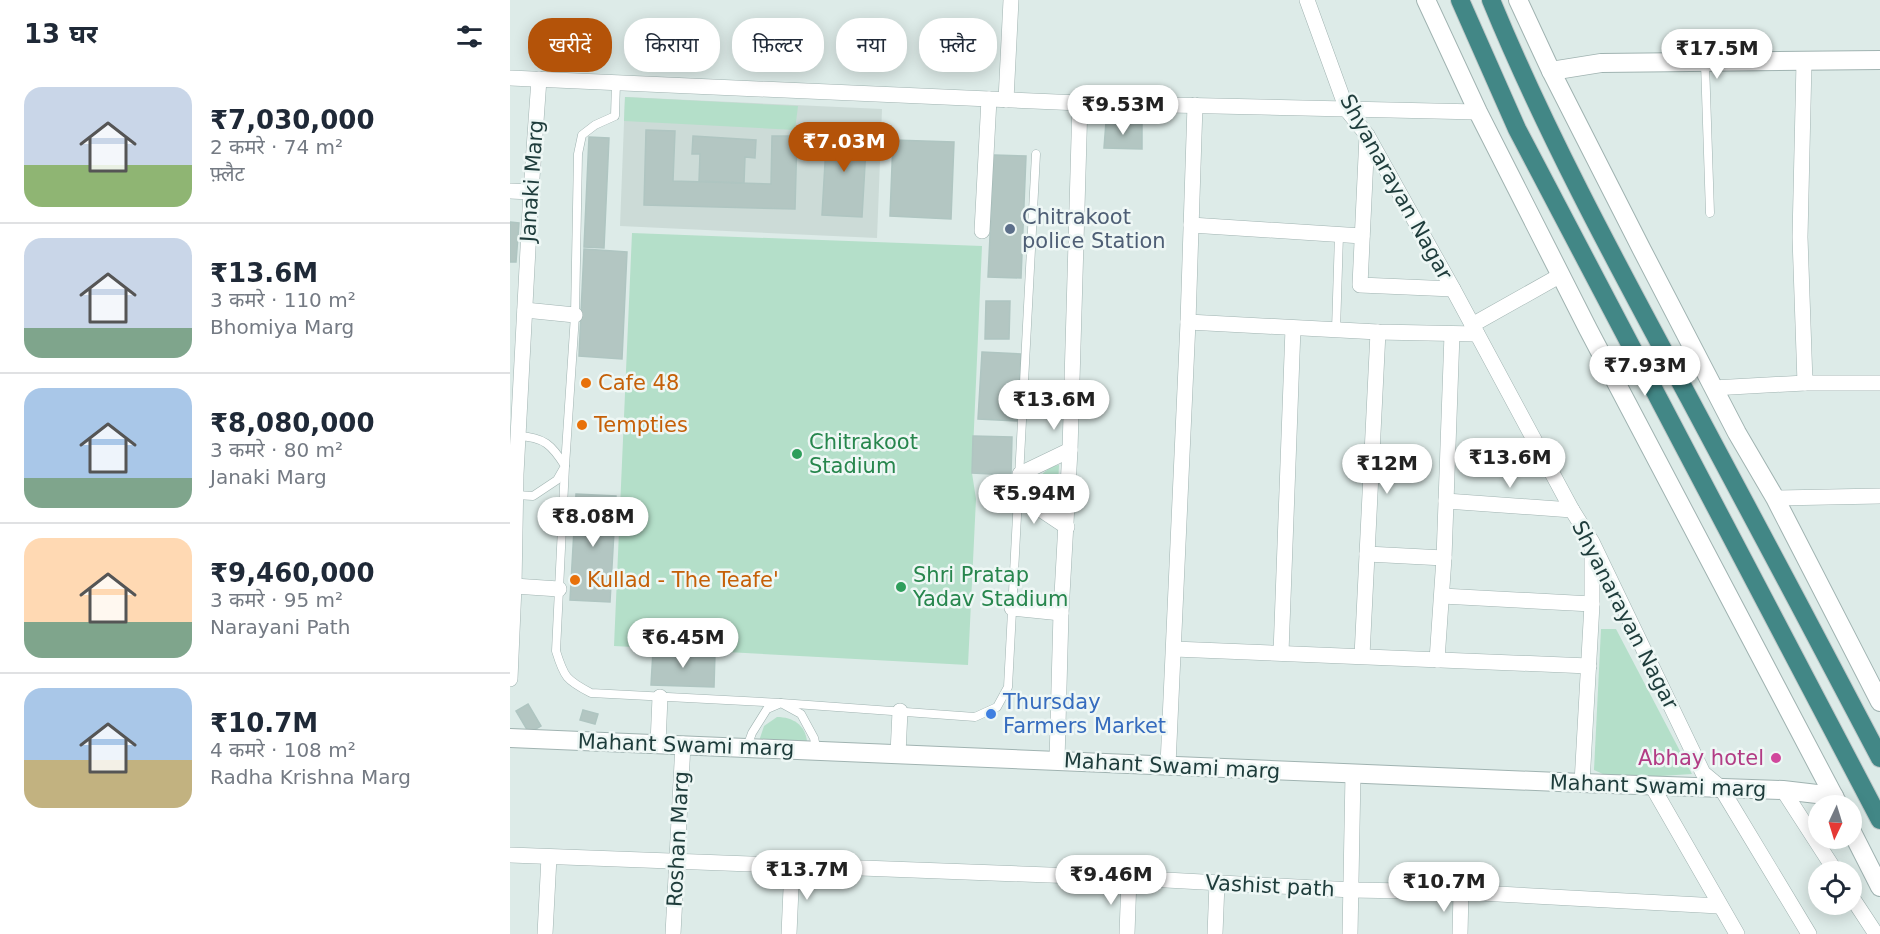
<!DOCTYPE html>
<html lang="hi">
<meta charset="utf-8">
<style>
body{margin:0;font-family:"DejaVu Sans","Noto Sans Devanagari",sans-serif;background:#f2f2f3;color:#1f2937;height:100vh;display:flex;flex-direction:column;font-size:22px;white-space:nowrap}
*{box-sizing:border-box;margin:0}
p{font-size:20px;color:#747a83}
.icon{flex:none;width:33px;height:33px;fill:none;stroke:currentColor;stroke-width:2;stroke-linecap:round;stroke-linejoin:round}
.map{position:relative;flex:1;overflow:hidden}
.panel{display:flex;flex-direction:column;background:#fff;width:510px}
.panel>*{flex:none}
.banner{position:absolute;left:18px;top:18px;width:570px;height:54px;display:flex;gap:12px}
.needle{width:39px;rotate:184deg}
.controls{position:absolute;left:1298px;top:795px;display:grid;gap:12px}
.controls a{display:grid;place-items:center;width:54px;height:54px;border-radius:50%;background:#fff;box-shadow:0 3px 15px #0003;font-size:30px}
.price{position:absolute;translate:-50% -51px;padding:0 14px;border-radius:21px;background:#fff;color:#222;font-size:20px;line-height:39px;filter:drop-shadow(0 2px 3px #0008)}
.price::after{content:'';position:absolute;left:50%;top:36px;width:18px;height:14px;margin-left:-9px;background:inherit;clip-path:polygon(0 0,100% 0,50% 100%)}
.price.current{background:#b45309;color:#fff}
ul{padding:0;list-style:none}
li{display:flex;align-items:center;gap:18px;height:150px;padding:0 24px}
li+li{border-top:2px solid #e0e1e3}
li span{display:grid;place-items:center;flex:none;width:168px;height:120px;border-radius:18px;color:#555}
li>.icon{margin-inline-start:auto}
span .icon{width:72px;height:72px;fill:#fffc;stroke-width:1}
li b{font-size:26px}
h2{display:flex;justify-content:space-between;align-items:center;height:72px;padding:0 24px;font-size:26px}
.pill{padding:0 21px;border-radius:24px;background:#fff;box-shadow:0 3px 15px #0003;font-size:21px;line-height:54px}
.pill.current{background:#b45309;color:#fff}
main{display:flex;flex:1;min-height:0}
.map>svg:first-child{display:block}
.built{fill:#ccdbd7}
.green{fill:#b4dfc9}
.building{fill:#b3c6c2;stroke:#afc5c1;stroke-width:1.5}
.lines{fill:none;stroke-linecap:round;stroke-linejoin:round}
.service-casing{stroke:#a0b3b1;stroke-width:9}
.minor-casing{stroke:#a0b3b1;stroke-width:16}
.tertiary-casing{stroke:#a0b3b1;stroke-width:20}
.trunk-casing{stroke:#c0c8c8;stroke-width:20}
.service{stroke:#fff;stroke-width:8}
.minor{stroke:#fff;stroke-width:15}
.tertiary{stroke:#fff;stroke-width:18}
.trunk{stroke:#428786;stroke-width:18}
.service-dot{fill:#5c6f8a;stroke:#eef7f5;stroke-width:2}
.food-dot{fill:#e8710a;stroke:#eef7f5;stroke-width:2}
.leisure-dot{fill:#2e9e5b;stroke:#eef7f5;stroke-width:2}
.shop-dot{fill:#3f7fe0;stroke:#eef7f5;stroke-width:2}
.hotel-dot{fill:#d1479c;stroke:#eef7f5;stroke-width:2}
.labels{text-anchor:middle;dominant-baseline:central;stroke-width:5;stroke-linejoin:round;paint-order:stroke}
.street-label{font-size:21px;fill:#1e3c3b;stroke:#eef7f5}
.service-label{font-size:21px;fill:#4e5e75;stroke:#eef7f5;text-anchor:start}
.food-label{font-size:21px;fill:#c56008;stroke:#eef7f5;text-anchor:start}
.leisure-label{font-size:21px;fill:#27864d;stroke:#eef7f5;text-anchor:start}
.shop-label{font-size:21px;fill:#366cbe;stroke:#eef7f5;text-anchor:start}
.hotel-label{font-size:21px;fill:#b23c85;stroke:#eef7f5;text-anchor:end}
</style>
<main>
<section class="panel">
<h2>13 घर<svg class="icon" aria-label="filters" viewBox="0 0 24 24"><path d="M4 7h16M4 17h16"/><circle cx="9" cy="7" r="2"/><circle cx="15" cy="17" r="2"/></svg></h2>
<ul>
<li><span style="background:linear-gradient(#c9d6e8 65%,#8fb573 0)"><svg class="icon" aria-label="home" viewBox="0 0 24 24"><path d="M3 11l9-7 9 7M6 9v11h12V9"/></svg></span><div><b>₹7,030,000</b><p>2 कमरे · 74 m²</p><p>फ़्लैट</p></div></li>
<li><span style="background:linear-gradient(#c9d6e8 75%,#7fa58c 0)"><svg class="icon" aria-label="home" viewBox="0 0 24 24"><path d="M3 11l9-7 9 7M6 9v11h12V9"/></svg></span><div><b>₹13.6M</b><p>3 कमरे · 110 m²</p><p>Bhomiya Marg</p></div></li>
<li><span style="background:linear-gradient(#a9c7e8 75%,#7fa58c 0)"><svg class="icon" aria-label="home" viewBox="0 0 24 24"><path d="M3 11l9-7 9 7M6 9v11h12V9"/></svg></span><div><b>₹8,080,000</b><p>3 कमरे · 80 m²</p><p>Janaki Marg</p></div></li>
<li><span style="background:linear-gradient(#ffd9b3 70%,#7fa58c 0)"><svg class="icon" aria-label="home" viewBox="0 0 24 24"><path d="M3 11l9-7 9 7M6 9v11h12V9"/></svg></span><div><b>₹9,460,000</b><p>3 कमरे · 95 m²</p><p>Narayani Path</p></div></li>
<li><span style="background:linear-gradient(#a9c7e8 60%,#c2b280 0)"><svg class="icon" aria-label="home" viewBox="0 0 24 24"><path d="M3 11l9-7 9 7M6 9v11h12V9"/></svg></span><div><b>₹10.7M</b><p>4 कमरे · 108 m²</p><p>Radha Krishna Marg</p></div></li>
</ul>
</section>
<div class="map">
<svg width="1370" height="934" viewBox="0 0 1370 934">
<rect width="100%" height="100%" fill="#ddebe8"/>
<path class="built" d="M115,97L372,109L367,238L110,226Z"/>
<g class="green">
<path d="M115,97L288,106L285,130L114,121Z"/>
<path d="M122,233L472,246L462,473L466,499L458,665L104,646Z"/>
<path d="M549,465L547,507C542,506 537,505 533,502C516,488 533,467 549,465Z"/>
<path d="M1091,629H1106L1182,774L1104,779L1084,770Z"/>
<path d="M267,717C283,717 295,725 297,741H249L254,726Z"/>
</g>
<g class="building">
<path d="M596,122L632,123V149L594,148Z"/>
<path d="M317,128L357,130L352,217L312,215Z"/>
<path d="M136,130L165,131L163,181L261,184L262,136H287L285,209L134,205Z"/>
<path d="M183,136L246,140L245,158L235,157L234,183L189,181L190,154H182Z"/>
<path d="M79,137L99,138L94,248L74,247Z"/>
<path d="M383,140L444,142L441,219L380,216Z"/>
<path d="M484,155L516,156L511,278L478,277Z"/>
<path d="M0,222L9,223L6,262H0Z"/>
<path d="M74,249L117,252L112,359L69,356Z"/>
<path d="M476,301H500L499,339H475Z"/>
<path d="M472,352L511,354L507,421L468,419Z"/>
<path d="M463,436L502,437L501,475L462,473Z"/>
<path d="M66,494L106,496L100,602L60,600Z"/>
<path d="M143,651L205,653L204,687L141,685Z"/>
<path d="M18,704L31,726L19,733L6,711Z"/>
<path d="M73,710L88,714L85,724L70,720Z"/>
</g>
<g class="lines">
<g class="service-casing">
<g id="service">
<path d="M1195,63L1200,213"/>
<path d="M106,82L105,116L85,125L72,135L68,154L65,315L55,466L46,651C54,677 56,680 81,693L271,703L465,717L487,707L498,687L526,154"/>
<path d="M826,330L829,235"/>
<path d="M6,495L23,496L47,480L55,466C42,445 34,437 8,436"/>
<path d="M237,747L242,733L257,709L271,703L291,714L304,738L307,751"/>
</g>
</g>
<g class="minor-casing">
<g id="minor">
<path d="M797,0L837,110L857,135L943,289L1062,510L1082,542L1193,773L1211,788L1299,934"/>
<path d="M1294,62L1290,237L1295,383"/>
<path d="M0,78L570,103L968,112"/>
<path d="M496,100L501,0"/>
<path d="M857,135L850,285L943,289"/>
<path d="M0,191L21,192"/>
<path d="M681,225L852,236"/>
<path d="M472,231L479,99"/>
<path d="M15,310L65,315"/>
<path d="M678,322L868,332L967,334"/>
<path d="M962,325L1051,275"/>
<path d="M1203,388L1295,383H1370"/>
<path d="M510,474L560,450"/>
<path d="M509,495L557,527"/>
<path d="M1265,498L1370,496"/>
<path d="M936,501L1062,510"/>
<path d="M857,554L934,558"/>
<path d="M4,586L49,589"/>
<path d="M932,596L1082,604"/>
<path d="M502,608L551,613"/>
<path d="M664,649L1079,666"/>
<path d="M771,653L783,328"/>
<path d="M852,656L868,332"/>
<path d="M927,660L934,558L942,334"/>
<path d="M0,679L4,586L6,474L21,192L29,79"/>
<path d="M148,744L150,697"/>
<path d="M388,754L390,711"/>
<path d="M547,761L551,613L560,450L570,103"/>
<path d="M658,765L678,322L685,105"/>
<path d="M1072,783L1082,604V547"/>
<path d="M1142,786L1227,934"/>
<path d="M1273,790L1326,872"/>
<path d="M0,855L619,878L842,890L951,892L1209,906"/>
<path d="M1341,896L1366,934"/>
<path d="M35,934L39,857"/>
<path d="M163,934L173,744"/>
<path d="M279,934L282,866"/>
<path d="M617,934L619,878"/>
<path d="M705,934L707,883"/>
<path d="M840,934L843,774"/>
<path d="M950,934L951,892"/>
</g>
</g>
<g class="tertiary-casing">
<g id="tertiary">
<path d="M916,0L968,112L1078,329L1328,804"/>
<path d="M1008,0L1041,71L1132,250L1227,433L1265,498L1370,702"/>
<path d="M1041,71L1091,63L1370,60"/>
<path d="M0,738L1072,783L1273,790L1324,796"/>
<path d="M1341,830L1370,887"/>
</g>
</g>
<g class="trunk-casing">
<g id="trunk">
<path d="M950,0L1007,129L1370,820"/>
<path d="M981,0C1037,136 1109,268 1179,398C1243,517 1307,638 1370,758"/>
</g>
</g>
<use href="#service" class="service"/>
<use href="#minor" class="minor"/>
<use href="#tertiary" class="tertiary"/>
<use href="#trunk" class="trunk"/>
</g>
<circle class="service-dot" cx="500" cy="229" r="6"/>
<g class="food-dot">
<circle cx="76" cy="383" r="6"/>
<circle cx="72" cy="425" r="6"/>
<circle cx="65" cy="580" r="6"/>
</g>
<g class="leisure-dot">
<circle cx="287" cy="454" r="6"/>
<circle cx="391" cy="587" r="6"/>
</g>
<circle class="shop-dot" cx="481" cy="714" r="6"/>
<circle class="hotel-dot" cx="1266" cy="758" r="6"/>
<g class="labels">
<g class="street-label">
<text transform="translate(22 181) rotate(-86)">Janaki Marg</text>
<text transform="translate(886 187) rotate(61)">Shyanarayan Nagar</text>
<text transform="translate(1115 615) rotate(63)">Shyanarayan Nagar</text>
<text transform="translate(176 745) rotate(2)">Mahant Swami marg</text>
<text transform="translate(662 766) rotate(3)">Mahant Swami marg</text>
<text transform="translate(1148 786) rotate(2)">Mahant Swami marg</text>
<text transform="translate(168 839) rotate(-87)">Roshan Marg</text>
<text transform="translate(760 886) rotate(3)">Vashist path</text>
</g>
<g class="service-label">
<text x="512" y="217">Chitrakoot<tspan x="512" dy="24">police Station</tspan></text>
</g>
<g class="food-label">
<text x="88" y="383">Cafe 48</text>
<text x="84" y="425">Tempties</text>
<text x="77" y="580">Kullad - The Teafe'</text>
</g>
<g class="leisure-label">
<text x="299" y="442">Chitrakoot<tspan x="299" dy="24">Stadium</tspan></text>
<text x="403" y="575">Shri Pratap<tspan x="403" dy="24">Yadav Stadium</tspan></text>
</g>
<g class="shop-label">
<text x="493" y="702">Thursday<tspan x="493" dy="24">Farmers Market</tspan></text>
</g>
<g class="hotel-label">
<text x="1254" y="758">Abhay hotel</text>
</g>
</g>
</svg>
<div class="controls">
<a><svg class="needle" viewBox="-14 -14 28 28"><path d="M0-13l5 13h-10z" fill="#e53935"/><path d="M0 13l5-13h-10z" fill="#747a83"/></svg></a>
<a><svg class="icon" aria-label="locate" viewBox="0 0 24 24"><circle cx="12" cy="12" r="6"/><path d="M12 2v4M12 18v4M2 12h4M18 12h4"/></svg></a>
</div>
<b class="price" style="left:1207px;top:80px">₹17.5M</b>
<b class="price" style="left:613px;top:136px">₹9.53M</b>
<b class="price current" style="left:334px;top:173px">₹7.03M</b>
<b class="price" style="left:1135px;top:397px">₹7.93M</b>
<b class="price" style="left:544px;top:431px">₹13.6M</b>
<b class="price" style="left:1000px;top:489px">₹13.6M</b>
<b class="price" style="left:877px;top:495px">₹12M</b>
<b class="price" style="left:524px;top:525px">₹5.94M</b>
<b class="price" style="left:83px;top:548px">₹8.08M</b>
<b class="price" style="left:173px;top:669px">₹6.45M</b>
<b class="price" style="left:297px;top:901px">₹13.7M</b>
<b class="price" style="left:601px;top:906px">₹9.46M</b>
<b class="price" style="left:934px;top:913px">₹10.7M</b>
<div class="banner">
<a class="pill current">खरीदें</a>
<a class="pill">किराया</a>
<a class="pill">फ़िल्टर</a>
<a class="pill">नया</a>
<a class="pill">फ़्लैट</a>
</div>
</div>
</main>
